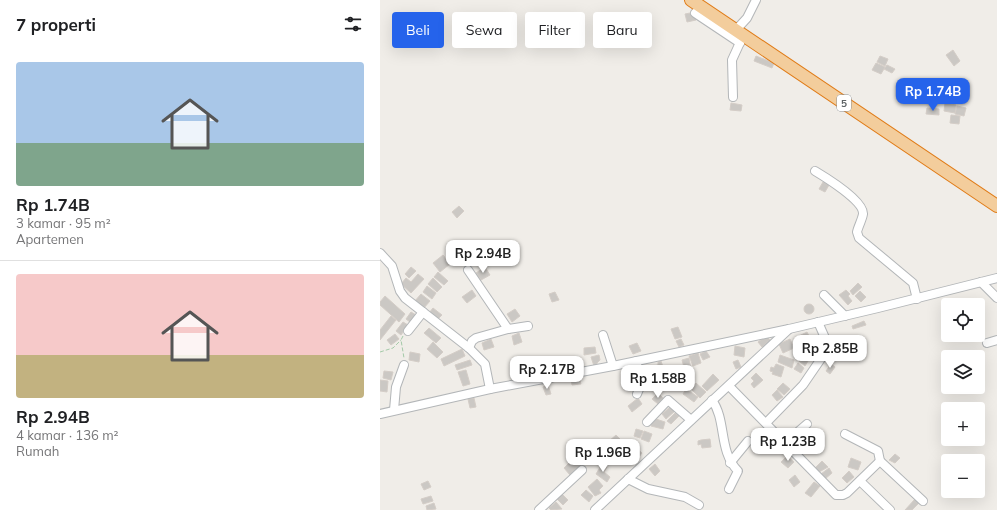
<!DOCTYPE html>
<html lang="id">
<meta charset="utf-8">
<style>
body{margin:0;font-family:Mulish,sans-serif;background:#f6f6f6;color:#202124;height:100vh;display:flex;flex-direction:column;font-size:15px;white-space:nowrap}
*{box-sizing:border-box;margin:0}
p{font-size:13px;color:#757577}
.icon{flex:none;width:22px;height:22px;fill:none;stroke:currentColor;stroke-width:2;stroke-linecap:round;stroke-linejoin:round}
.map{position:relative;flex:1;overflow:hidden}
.side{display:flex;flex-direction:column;background:#fff;width:380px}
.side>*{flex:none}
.top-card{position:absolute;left:12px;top:12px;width:380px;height:36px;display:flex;gap:8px}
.tools{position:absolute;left:561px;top:298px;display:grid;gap:8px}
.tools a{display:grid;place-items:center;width:44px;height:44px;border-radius:4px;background:#fff;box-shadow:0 4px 16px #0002;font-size:20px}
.price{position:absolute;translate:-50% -34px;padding:0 9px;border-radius:8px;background:#fff;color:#222;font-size:13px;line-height:26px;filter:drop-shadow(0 1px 2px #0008)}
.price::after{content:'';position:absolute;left:50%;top:24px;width:12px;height:9px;margin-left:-6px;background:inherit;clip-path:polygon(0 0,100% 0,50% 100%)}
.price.active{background:#2563eb;color:#fff}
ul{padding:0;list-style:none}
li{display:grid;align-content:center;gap:8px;height:212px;padding:0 16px}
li+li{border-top:1px solid #e0e0e0}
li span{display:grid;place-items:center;height:124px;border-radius:4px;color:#555}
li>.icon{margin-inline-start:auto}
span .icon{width:72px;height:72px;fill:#fffc;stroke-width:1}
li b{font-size:17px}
h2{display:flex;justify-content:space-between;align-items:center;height:48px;padding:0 16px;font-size:17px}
.pill{padding:0 14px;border-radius:4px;background:#fff;box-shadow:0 4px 16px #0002;font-size:14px;line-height:36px}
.pill.active{background:#2563eb;color:#fff}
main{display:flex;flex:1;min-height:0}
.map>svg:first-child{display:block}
.building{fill:#cbc8c4;stroke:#d4cdc7}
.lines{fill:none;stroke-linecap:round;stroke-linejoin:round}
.minor-casing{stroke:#b3b6b8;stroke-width:10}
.highway-casing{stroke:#e07c18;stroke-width:14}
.path{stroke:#a4caa8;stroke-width:1;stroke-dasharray:4 2;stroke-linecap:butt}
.minor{stroke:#fff;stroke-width:8}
.highway{stroke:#f3cd9c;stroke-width:12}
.labels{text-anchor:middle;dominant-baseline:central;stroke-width:3;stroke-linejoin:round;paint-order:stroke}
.shield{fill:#fff;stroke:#8f9294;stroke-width:1}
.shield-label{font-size:10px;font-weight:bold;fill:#5f6466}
</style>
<main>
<section class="side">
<h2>7 properti<svg class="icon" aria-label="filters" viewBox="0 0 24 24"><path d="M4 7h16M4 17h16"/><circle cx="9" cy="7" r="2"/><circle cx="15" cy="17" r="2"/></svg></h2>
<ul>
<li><span style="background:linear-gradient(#a9c7e8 65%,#7fa58c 0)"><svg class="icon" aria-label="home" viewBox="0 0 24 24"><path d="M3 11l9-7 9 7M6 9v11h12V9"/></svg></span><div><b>Rp 1.74B</b><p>3 kamar · 95 m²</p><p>Apartemen</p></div></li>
<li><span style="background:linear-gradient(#f6c9c9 65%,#c2b280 0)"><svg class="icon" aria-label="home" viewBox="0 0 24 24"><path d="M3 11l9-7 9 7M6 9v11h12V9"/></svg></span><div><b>Rp 2.94B</b><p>4 kamar · 136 m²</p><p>Rumah</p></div></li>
</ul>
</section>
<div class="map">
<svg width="617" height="510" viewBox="0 0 617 510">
<rect width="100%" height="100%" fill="#f0ede8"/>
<g class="building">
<path d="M315,12L316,20L307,22L305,14Z"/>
<path d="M573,50L580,61L574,66L566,55Z"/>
<path d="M376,56L394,63L392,68L374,61Z"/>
<path d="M500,56L508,59L505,66L497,62Z"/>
<path d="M496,63L505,67L501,74L492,70Z"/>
<path d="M507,65L515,69L512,73L504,69Z"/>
<path d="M351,103L362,105L361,111L350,110Z"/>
<path d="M565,103L576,105L575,113L564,111Z"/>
<path d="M577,106L586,108L584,116L575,114Z"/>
<path d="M547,108L559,109V115L546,114Z"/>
<path d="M571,115L580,116L579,124L570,123Z"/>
<path d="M443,182L449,185L445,192L439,189Z"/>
<path d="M79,206L84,211L77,218L72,212Z"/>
<path d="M63,255L70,264L60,272L53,263Z"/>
<path d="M31,267L36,271L29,278L25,274Z"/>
<path d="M105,267L110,275L101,280L96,273Z"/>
<path d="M58,272L68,281L64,285L54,277Z"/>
<path d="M38,274L44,279L31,293L21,284L26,278L31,282Z"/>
<path d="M53,278L62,287L57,292L48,284Z"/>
<path d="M478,283L482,287L473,295L470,291Z"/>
<path d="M47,286L56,293L52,299L43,292Z"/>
<path d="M92,290L96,296L87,303L82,297Z"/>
<path d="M466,290L470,294L468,296L472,301L468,305L459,295Z"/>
<path d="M480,291L486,297L481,302L475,296Z"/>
<path d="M175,292L179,300L172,302L169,294Z"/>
<path d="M41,294L50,301L43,309L34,302Z"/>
<path d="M5,296L25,314L19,322L0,305V302Z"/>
<circle cx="429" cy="309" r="5"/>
<path d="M53,308L62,315L57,320L49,313Z"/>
<path d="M135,309L140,316L132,322L127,314Z"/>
<path d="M31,312L36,315L30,322L26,319Z"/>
<path d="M11,316L16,320L0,340V330Z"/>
<path d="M484,321L486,325L473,329L472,326Z"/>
<path d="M23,322L28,325L21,335L16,331Z"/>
<path d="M298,327L302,337L295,339L291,329Z"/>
<path d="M49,328L61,338L56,343L44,333Z"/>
<path d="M427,332L434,346L422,352L415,338Z"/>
<path d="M139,333L142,342L134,345L132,336Z"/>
<path d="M15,334L19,339L11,345L7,340Z"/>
<path d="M386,336L390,340L382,347L378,342Z"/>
<path d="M111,339L114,347L104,350L102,343Z"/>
<path d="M301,339L304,345L299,347L296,341Z"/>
<path d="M410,339L414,348L403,353L399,344Z"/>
<path d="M53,342L63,352L57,358L47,349Z"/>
<path d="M257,343L261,351L253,354L249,346Z"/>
<path d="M355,346L365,348L364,357L354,355Z"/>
<path d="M215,347L216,353L204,355V348Z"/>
<path d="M82,349L85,356L64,366L61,359Z"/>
<path d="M326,351L330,357L323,360L320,354Z"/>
<path d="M30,352L40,354L39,362L29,360Z"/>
<path d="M318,353L321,363L313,366L309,356Z"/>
<path d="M219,355L220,360L217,363V365L214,366L211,357Z"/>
<path d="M400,355L414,360L412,368L398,362Z"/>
<path d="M423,357L428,361L425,366L419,361Z"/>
<path d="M309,358L311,370L305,371L302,360Z"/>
<path d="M90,360L92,365L77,370L75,365Z"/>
<path d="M358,360L361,367L356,369L353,362Z"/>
<path d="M281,361L285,373L273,377L270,367L278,365V362Z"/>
<path d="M418,363L424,368L421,373L414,369Z"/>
<path d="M396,364L404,367L401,377L392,374L393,372L390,371L391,367L394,368Z"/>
<path d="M451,364L455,367L450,374L446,371Z"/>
<rect x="166" y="365" width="10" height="6"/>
<rect x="244" y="368" width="9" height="11"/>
<path d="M86,370L90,384L83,386L78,372Z"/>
<path d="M4,371L13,372L11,380L3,378Z"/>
<path d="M312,371L314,378L303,380L302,374Z"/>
<path d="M376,373L383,380L374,388L371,384L374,381L371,378Z"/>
<path d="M333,374L339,380L327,391L322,386Z"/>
<path d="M199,377L201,384L192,385L191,378Z"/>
<path d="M0,380L8,381L7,392L0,391Z"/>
<path d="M316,383L326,392L320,398L311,389Z"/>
<path d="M403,383L410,389L404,395L397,389Z"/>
<path d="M168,385L171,394L166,395L163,387Z"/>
<path d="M306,389L318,397L314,402L303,394Z"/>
<path d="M397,390L403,397L397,401L392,395Z"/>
<path d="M278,393L283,398L278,404L272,399Z"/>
<path d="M94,398L96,407L90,408L88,399Z"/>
<path d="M258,398L262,404L252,412L248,406Z"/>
<path d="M290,407L295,411L286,419L282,414Z"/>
<path d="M295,413L299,416L291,424L287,421Z"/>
<path d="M273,418L285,422L283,429L271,426Z"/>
<path d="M256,429L263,431L260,438L254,436Z"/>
<path d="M264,431L272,434L269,442L261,439Z"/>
<path d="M236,435L240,439L232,446L228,442Z"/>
<path d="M330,439L331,447L322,448L321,444L318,445V441L321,440Z"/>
<path d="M397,443L402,448L396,454L391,449Z"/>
<path d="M252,445L262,453L258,458L248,451Z"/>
<path d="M515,454L520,458L515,463L509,460Z"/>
<path d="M407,456L414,462L408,468L401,462Z"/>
<path d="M194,458L201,465L190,475L184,468Z"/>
<path d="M471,458L481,462L478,470L468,467Z"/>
<path d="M442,461L448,467L439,472L435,468Z"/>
<path d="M222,464L227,467L224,472L230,477L227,482L216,474Z"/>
<path d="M275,464L280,471L275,476L269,469Z"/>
<path d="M449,468L452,473L445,479L441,474Z"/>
<path d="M469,471L474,477L467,483L462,478Z"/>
<path d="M415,475L420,482L414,487L409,480Z"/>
<path d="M217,479L223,486L219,490L221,493L215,496L208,487Z"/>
<path d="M48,481L51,487L44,490L41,484Z"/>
<path d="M434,482L440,486L431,497L425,493Z"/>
<path d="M206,490L213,496L209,502L201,495Z"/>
<path d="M181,493L188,500L183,505L176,498Z"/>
<path d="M51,496L53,501L43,504L41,499Z"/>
<path d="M535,499L539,503L532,510H525Z"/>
<path d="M176,502L182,509L171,510L169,508Z"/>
<path d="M54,503L56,509L47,510L46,506Z"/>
</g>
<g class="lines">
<g class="minor-casing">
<g id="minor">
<path d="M315,13L360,43"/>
<path d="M355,31L367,18L376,0"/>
<path d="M353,97L352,60L363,36"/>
<path d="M435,171C445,177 484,201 483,214C482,220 478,227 477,232L479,238L533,283L537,299"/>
<path d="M0,253L12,266L20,291L25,298L89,348L105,364L110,389"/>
<path d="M88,270L128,329L96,338L92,341L89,348"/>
<path d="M601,282L617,298"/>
<path d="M444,295L465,316"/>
<path d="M128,329L148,326"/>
<path d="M28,331L43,312"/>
<path d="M223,335L233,366"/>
<path d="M607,343L617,340"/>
<path d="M256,361L262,382L257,394"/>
<path d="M349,386L456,495H463L467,493L500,461L543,501"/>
<path d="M332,400C347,421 338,451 358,471L349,489"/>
<path d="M14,410L16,387L24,365"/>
<path d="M0,414L110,389L233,366L409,329L498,308L617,278"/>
<path d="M267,422L288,400L311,420"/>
<path d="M386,423L423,385L449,347L438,322"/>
<path d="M465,434L498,451L500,461"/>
<path d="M405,443L427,424"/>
<path d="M350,463L368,441"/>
<path d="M248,479L268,489L305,497L319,505"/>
<path d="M480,481L510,510"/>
<path d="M159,510L202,470"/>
<path d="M215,510L409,329"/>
</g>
</g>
<g class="highway-casing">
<path id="highway" d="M311,0L617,206"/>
</g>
<g class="path">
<path d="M23,336L21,340L24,358"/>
<path d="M0,352L13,348L21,340"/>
</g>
<use href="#minor" class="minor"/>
<use href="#highway" class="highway"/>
</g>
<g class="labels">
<rect class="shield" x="457" y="95" width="14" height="16" rx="3"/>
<g class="shield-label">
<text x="464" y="103">5</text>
</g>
</g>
</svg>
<div class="tools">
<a><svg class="icon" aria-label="locate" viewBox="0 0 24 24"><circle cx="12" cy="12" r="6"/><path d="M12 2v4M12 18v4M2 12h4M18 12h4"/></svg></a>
<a><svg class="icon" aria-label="layers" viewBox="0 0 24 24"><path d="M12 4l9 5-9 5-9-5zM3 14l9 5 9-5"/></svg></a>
<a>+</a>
<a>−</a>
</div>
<b class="price active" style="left:553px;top:112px">Rp 1.74B</b>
<b class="price" style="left:103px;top:274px">Rp 2.94B</b>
<b class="price" style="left:450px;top:369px">Rp 2.85B</b>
<b class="price" style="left:167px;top:390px">Rp 2.17B</b>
<b class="price" style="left:278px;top:399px">Rp 1.58B</b>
<b class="price" style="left:408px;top:462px">Rp 1.23B</b>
<b class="price" style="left:223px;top:473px">Rp 1.96B</b>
<div class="top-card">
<a class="pill active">Beli</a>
<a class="pill">Sewa</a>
<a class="pill">Filter</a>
<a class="pill">Baru</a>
</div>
</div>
</main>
